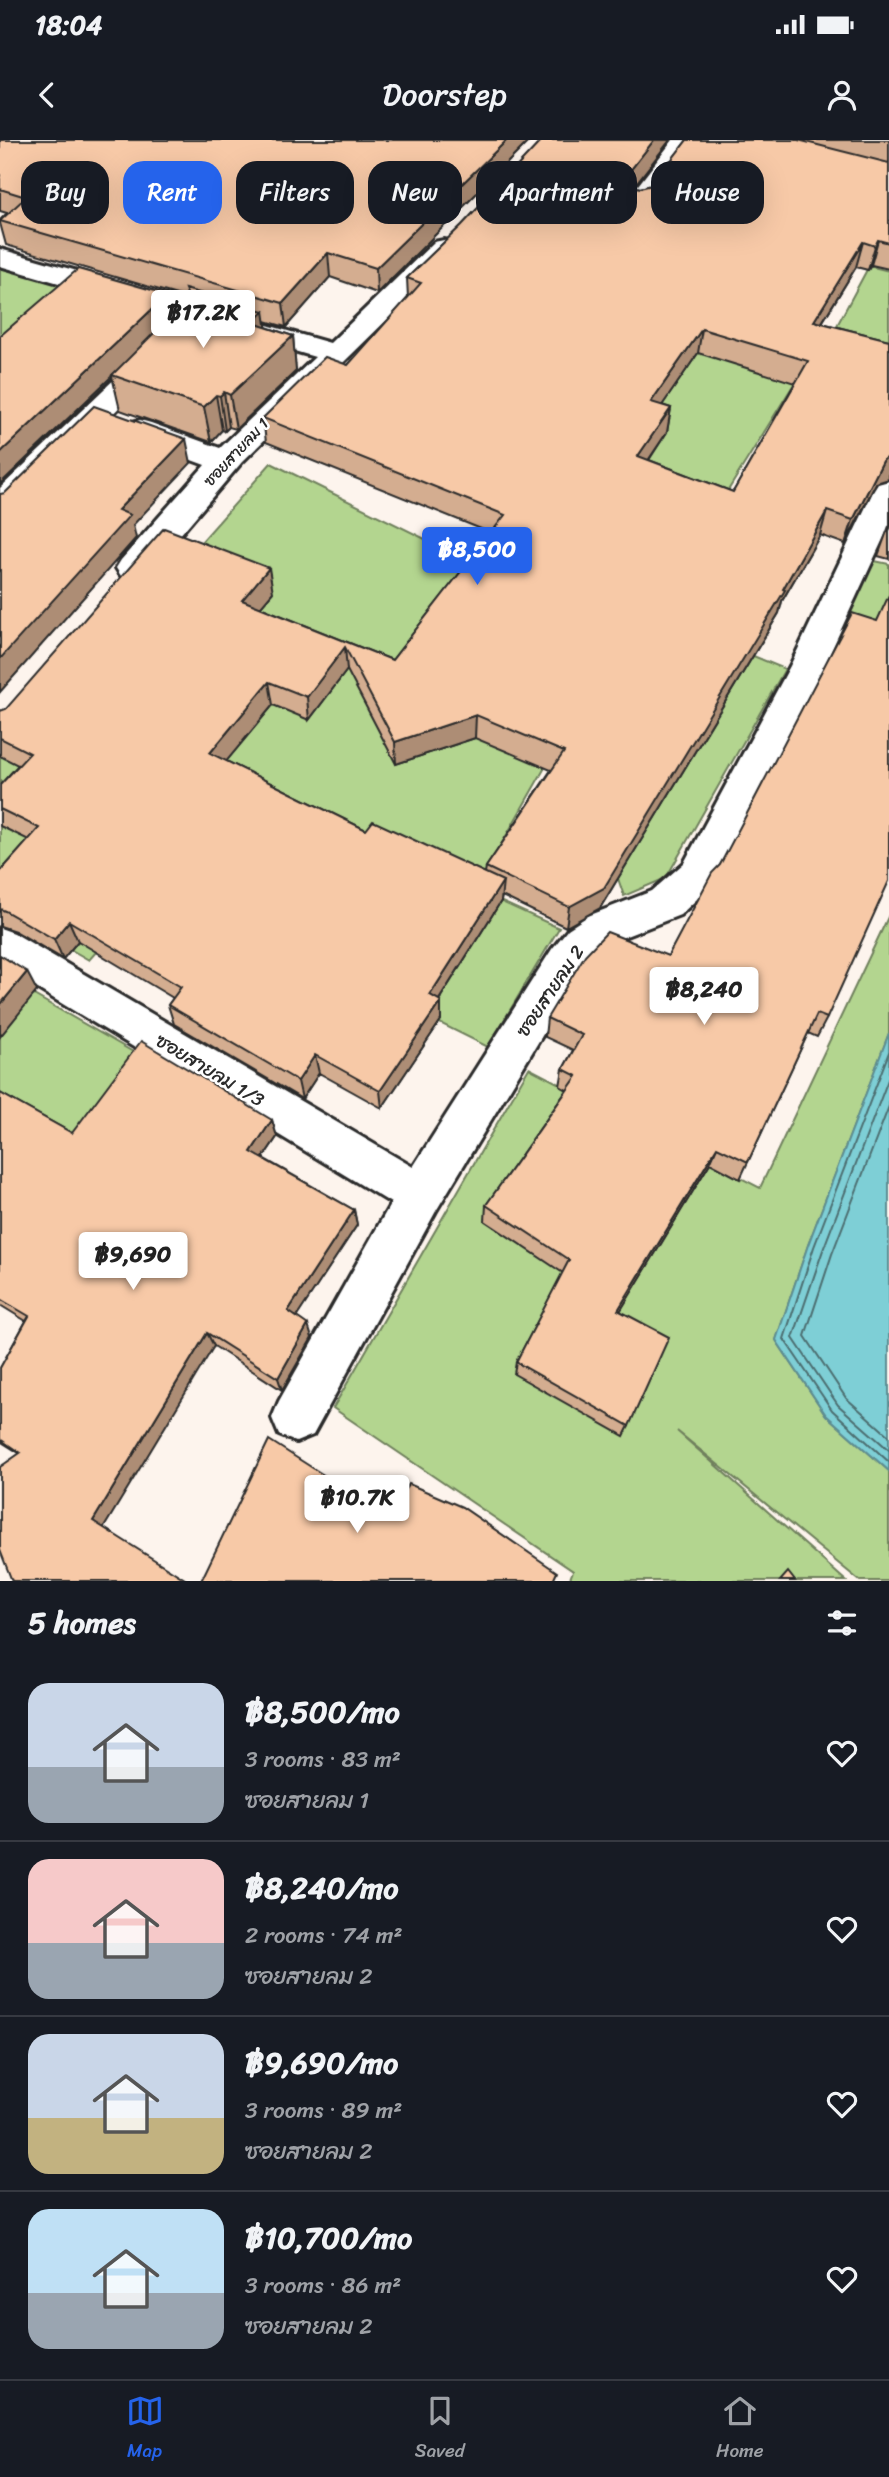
<!DOCTYPE html>
<meta charset="utf-8">
<style>
body{margin:0;font-family:Sriracha,"Playpen Sans Thai",sans-serif;background:#242831;color:#f1f3f6;height:100vh;display:flex;flex-direction:column;font-size:26px;white-space:nowrap}
*{box-sizing:border-box;margin:0}
p{font-size:23px;color:#9ea1a6}
.icon{flex:none;width:38px;height:38px;fill:none;stroke:currentColor;stroke-width:2;stroke-linecap:round;stroke-linejoin:round}
.map{position:relative;height:1441px;overflow:hidden}
.side{display:flex;flex-direction:column;background:#171b24;flex:1}
.side>*{flex:none}
.banner{position:absolute;left:21px;top:21px;width:847px;height:63px;display:flex;gap:14px}
.price{position:absolute;translate:-50% -60px;padding:0 16px;border-radius:7px;background:#fff;color:#222;font-size:23px;line-height:46px;filter:drop-shadow(0 2px 4px #0008)}
.price::after{content:'';position:absolute;left:50%;top:42px;width:21px;height:16px;margin-left:-10px;background:inherit;clip-path:polygon(0 0,100% 0,50% 100%)}
.price.on{background:#2563eb;color:#fff}
ul{padding:0;list-style:none}
li{display:flex;align-items:center;gap:21px;height:175px;padding:0 28px}
li+li{border-top:2px solid #363941}
li span{display:grid;place-items:center;flex:none;width:196px;height:140px;border-radius:21px;color:#555}
li>.icon{margin-inline-start:auto}
span .icon{width:84px;height:84px;fill:#fffc;stroke-width:1}
li b{font-size:30px}
h2{display:flex;justify-content:space-between;align-items:center;height:84px;padding:0 28px;font-size:30px}
.pill{padding:0 24px;border-radius:21px;background:#171b24;box-shadow:0 7px 28px #0002;font-size:24px;line-height:63px}
.pill.on{background:#2563eb;color:#fff}
.status{display:flex;justify-content:space-between;align-items:center;height:49px;padding:0 35px;background:#171b24;direction:ltr}
.status svg{height:19px;fill:currentColor}
header{display:flex;justify-content:space-between;align-items:center;height:91px;padding:0 28px;background:#171b24;font-size:32px;font-weight:600}
.tab-bar{display:flex;justify-content:space-around;align-items:center;height:98px;border-top:2px solid #363941;background:#171b24;font-size:19px;color:#9ea1a6}
.tab-bar a{display:grid;justify-items:center;gap:4px}
.tab-bar .on{color:#2563eb}
.map>svg:first-child{display:block}
.green{fill:#b3d58f;stroke:#6f805d;stroke-width:2}
.water{fill:#7ecfd6;stroke:#5d8d92;stroke-width:2}
.lines{fill:none;stroke-linecap:round;stroke-linejoin:round}
.shore{stroke:#4c6d6f;stroke-width:2}
.minor-casing{stroke:#2b2b2b;stroke-width:6}
.minor{fill:#fff;fill-rule:evenodd}
.wall{fill:#d4ad90;stroke:#2b2b2b;stroke-width:2;fill-rule:evenodd}
.shaded-wall{fill:#ad8d75;stroke:#2b2b2b;stroke-width:2}
.building{fill:#f7c9a7;stroke:#2b2b2b;stroke-width:2;fill-rule:evenodd}
.labels{text-anchor:middle;dominant-baseline:central;stroke-width:5;stroke-linejoin:round;paint-order:stroke}
.far-street-label{font-size:16px;fill:#2b2b2b;stroke:#fff}
.street-label{font-size:19px;fill:#2b2b2b;stroke:#fff}
</style>
<div class="status"><b>18:04</b><svg viewBox="0 0 49 12"><path d="M0 12V9h3v3zM5 12V6h3v6zM10 12V3h3v9zM15 12V0h3v12zM26 1h20v11H26zM47 4h2v5h-2z"/></svg></div>
<header><svg class="icon" aria-label="back" viewBox="0 0 24 24"><path d="M15 5l-7 7 7 7"/></svg>Doorstep<svg class="icon" aria-label="person" viewBox="0 0 24 24"><circle cx="12" cy="8" r="4"/><path d="M4 21q1-7 8-7t8 7"/></svg></header>
<div class="map">
<svg width="889" height="1441" viewBox="0 0 889 1441">
<rect width="100%" height="100%" fill="#fdf4ed"/>
<filter id="ink" filterUnits="userSpaceOnUse"><feTurbulence type="fractalNoise" baseFrequency=".0143" numOctaves="2"/><feDisplacementMap in="SourceGraphic" scale="14" xChannelSelector="R" yChannelSelector="G"/><feConvolveMatrix kernelMatrix="1 2 1 2 8 2 1 2 1" color-interpolation-filters="sRGB"/></filter>
<g filter="url(#ink)">
<g class="green">
<path d="M869,126L889,131V221L827,204Z"/>
<path d="M0,127L78,148L0,218Z"/>
<path d="M495,164L818,205L719,365L437,263Z"/>
<path d="M271,323L490,431L551,617L481,740L250,640L89,820L0,769V618L171,436Z"/>
<path d="M870,420L889,424V492L847,474Z"/>
<path d="M660,478L785,529L666,738L624,756L615,730Z"/>
<path d="M386,709L559,788L488,907L309,818Z"/>
<path d="M889,775V893L808,1105L776,1200L826,1275L889,1331V1441H860L677,1291L846,1441H569L573,1431L333,1268L529,928L760,1048Z"/>
<path d="M20,847L154,924L55,1050L0,1015V870Z"/>
</g>
<path class="water" d="M889,893V1331L826,1275L776,1200L808,1105Z"/>
<g class="lines">
<g class="shore">
<path d="M889,912L814,1107L784,1199L832,1270L889,1322"/>
<path d="M889,937L823,1110L793,1198L838,1265L889,1310"/>
<path d="M889,966L832,1114L805,1196L846,1258L889,1296"/>
</g>
<g class="minor-casing">
<g id="minor">
<path d="M673,0H698L647,68L638,70L629,68L625,62Z"/>
<path d="M444,100L454,102L457,108L454,114L242,322L145,436L133,440L121,436L116,428L121,420L205,325L129,297L125,290L129,283L140,280L151,283L220,308L315,217L0,126V109L330,203L434,102Z"/>
<path d="M154,208L164,211L169,217L164,223L11,375L0,378V348L144,211Z"/>
<path d="M889,341V386L824,526L712,745L680,775L616,800L596,813L580,833L436,1071L313,1295L296,1302L279,1295L272,1278L279,1261L391,1063L0,826V788L14,793L413,1027L552,809L568,789L588,776L652,751L684,723L790,526L873,352L878,344Z"/>
</g>
</g>
<use href="#minor" class="minor"/>
</g>
<g class="wall">
<path d="M0,0H530L377,153L330,137L286,187L265,181L266,187L293,196L296,231L236,289L229,287L225,291L222,290L211,302L120,270L112,236L0,344V196L175,171L187,159V158L6,105L0,83V80L7,73L0,71Z"/>
<path d="M542,0H670L634,46L640,48L652,45L687,0H889V129L871,125L868,130L856,127L822,183L889,200V339L876,343L845,404L820,395L782,461L779,473L600,768L566,787L502,756L501,761L439,860L441,880L382,968L319,933L302,959L174,884L168,865L173,858L78,801L63,819L15,791L0,786V732L29,700L0,686V645L18,625L0,616V571L6,569L273,452L260,467L392,520L491,393L266,302L263,278L348,225L408,158L407,138L462,85ZM698,213L795,243L733,352L649,320L667,292L671,268L662,265ZM347,530L396,624L475,598L551,630L486,727L485,733L366,690L226,621L273,565L309,580Z"/>
<path d="M889,386V419L878,416Z"/>
<path d="M877,481L827,878L817,897L808,893L740,1039L710,1023L620,1171L629,1286L624,1296L514,1234L516,1222L563,1133L485,1081L486,1065L567,950L560,946L563,929L573,910L545,897L547,878L668,816L720,725Z"/>
<path d="M0,953L72,993L272,980L277,997L263,1018L354,1070L357,1085L296,1177L312,1198L282,1250L214,1206L12,1441L19,1313L0,1301V1228L26,1181L0,1165Z"/>
</g>
<g class="shaded-wall">
<path d="M507,0H530L377,153L376,128Z"/>
<path d="M654,0H670L623,60L626,36Z"/>
<path d="M878,100L871,125L868,130L875,106Z"/>
<path d="M863,102L856,127L808,205L814,181Z"/>
<path d="M328,113L330,137L286,187L283,163Z"/>
<path d="M173,156L177,180L112,235V236L0,344V313L163,159Z"/>
<path d="M264,171L269,206L253,183Z"/>
<path d="M702,189L698,213L648,286L651,262Z"/>
<path d="M293,196L296,231L236,289L230,255Z"/>
<path d="M224,252L229,287L225,291L220,256Z"/>
<path d="M216,255L222,290L211,302L204,267Z"/>
<path d="M671,268L667,292L635,340L638,316Z"/>
<path d="M186,299L191,323L133,385L136,398L0,552V519L118,370Z"/>
<path d="M889,317V339L876,343L845,404L853,380L884,319Z"/>
<path d="M827,371L820,395L782,461L779,473L600,768L566,787L569,767L783,449Z"/>
<path d="M269,428L273,452L246,484L242,460Z"/>
<path d="M345,507L347,530L309,580L307,557Z"/>
<path d="M269,542L273,565L215,635L210,613Z"/>
<path d="M476,575L475,598L396,624L395,602Z"/>
<path d="M503,741L501,761L430,874V855Z"/>
<path d="M69,781L78,801L63,819L54,799Z"/>
<path d="M27,832L37,851L0,897V865Z"/>
<path d="M441,861V880L382,968L380,951Z"/>
<path d="M315,915L319,933L302,959L298,941Z"/>
<path d="M272,980L277,997L256,1028L251,1012Z"/>
<path d="M717,1007L710,1023L613,1183L618,1170Z"/>
<path d="M354,1070L357,1085L292,1184L288,1171Z"/>
<path d="M308,1185L312,1198L282,1250L278,1238Z"/>
<path d="M207,1193L214,1206L103,1389L93,1381Z"/>
</g>
<g class="building">
<path d="M0,0H507L376,128L328,113L283,163L0,81L26,57L0,49Z"/>
<path d="M542,0H654L626,36L630,45L640,48L652,45L687,0H798L889,23V103L878,100L875,106L863,102L814,181L889,200V317L884,319L853,380L827,371L783,449L785,450L604,748L569,767L486,727L564,612L476,575L395,602L345,507L307,557L269,542L210,613L366,690L373,681L503,741L430,855L441,861L380,951L315,915L298,941L168,865L181,847L69,781L54,799L5,771L0,769V732L39,688L0,669V645L30,613L0,598V571L6,569L164,388L269,428L242,460L392,520L505,375L263,278L325,217L348,225L421,143L407,138L462,85ZM702,189L808,221L733,352L638,316L671,268L651,262Z"/>
<path d="M78,129L173,156L163,159L0,313V196Z"/>
<path d="M185,149L264,171L253,183L293,196L230,255L224,252L220,256L216,255L204,267L112,235L189,158Z"/>
<path d="M94,266L186,299L118,370L130,375L0,519V354L5,353Z"/>
<path d="M889,455V741L827,878L817,874L748,1022L717,1007L618,1170L669,1197L629,1286L516,1222L569,1120L486,1065L577,936L563,929L582,895L547,878L585,815L607,792L668,816L712,733L720,725L852,473L877,481Z"/>
<path d="M0,815L27,832L0,865Z"/>
<path d="M141,901L272,980L251,1012L354,1070L288,1171L308,1185L278,1238L207,1193L93,1381L188,1441H12L0,1410V1327L20,1313L0,1299V1228L29,1176L0,1159V953L72,993Z"/>
<path d="M269,1300L386,1375L409,1344L462,1367L557,1432L553,1441H201Z"/>
<path d="M788,1432L795,1441H780Z"/>
</g>
</g>
<g class="labels">
<g class="far-street-label">
<text transform="translate(236 312) rotate(-47)">ซอยสายลม 1</text>
</g>
<g class="street-label">
<text transform="translate(550 851) rotate(-56)">ซอยสายลม 2</text>
<text transform="translate(210 930) rotate(31)">ซอยสายลม 1/3</text>
</g>
</g>
</svg>
<b class="price" style="left:203px;top:210px">฿17.2K</b>
<b class="price on" style="left:477px;top:447px">฿8,500</b>
<b class="price" style="left:704px;top:887px">฿8,240</b>
<b class="price" style="left:133px;top:1152px">฿9,690</b>
<b class="price" style="left:357px;top:1395px">฿10.7K</b>
<div class="banner">
<a class="pill">Buy</a>
<a class="pill on">Rent</a>
<a class="pill">Filters</a>
<a class="pill">New</a>
<a class="pill">Apartment</a>
<a class="pill">House</a>
</div>
</div>
<section class="side">
<h2>5 homes<svg class="icon" aria-label="filters" viewBox="0 0 24 24"><path d="M4 7h16M4 17h16"/><circle cx="9" cy="7" r="2"/><circle cx="15" cy="17" r="2"/></svg></h2>
<ul>
<li><span style="background:linear-gradient(#c9d6e8 60%,#9aa5b1 0)"><svg class="icon" aria-label="home" viewBox="0 0 24 24"><path d="M3 11l9-7 9 7M6 9v11h12V9"/></svg></span><div><b>฿8,500/mo</b><p>3 rooms · 83 m²</p><p>ซอยสายลม 1</p></div><svg class="icon" aria-label="heart" viewBox="0 0 24 24"><path d="M12 20l-8-8c-3-5 5-10 8-4 3-6 11-1 8 4z"/></svg></li>
<li><span style="background:linear-gradient(#f6c9c9 60%,#9aa5b1 0)"><svg class="icon" aria-label="home" viewBox="0 0 24 24"><path d="M3 11l9-7 9 7M6 9v11h12V9"/></svg></span><div><b>฿8,240/mo</b><p>2 rooms · 74 m²</p><p>ซอยสายลม 2</p></div><svg class="icon" aria-label="heart" viewBox="0 0 24 24"><path d="M12 20l-8-8c-3-5 5-10 8-4 3-6 11-1 8 4z"/></svg></li>
<li><span style="background:linear-gradient(#c9d6e8 60%,#c2b280 0)"><svg class="icon" aria-label="home" viewBox="0 0 24 24"><path d="M3 11l9-7 9 7M6 9v11h12V9"/></svg></span><div><b>฿9,690/mo</b><p>3 rooms · 89 m²</p><p>ซอยสายลม 2</p></div><svg class="icon" aria-label="heart" viewBox="0 0 24 24"><path d="M12 20l-8-8c-3-5 5-10 8-4 3-6 11-1 8 4z"/></svg></li>
<li><span style="background:linear-gradient(#bfe0f5 60%,#9aa5b1 0)"><svg class="icon" aria-label="home" viewBox="0 0 24 24"><path d="M3 11l9-7 9 7M6 9v11h12V9"/></svg></span><div><b>฿10,700/mo</b><p>3 rooms · 86 m²</p><p>ซอยสายลม 2</p></div><svg class="icon" aria-label="heart" viewBox="0 0 24 24"><path d="M12 20l-8-8c-3-5 5-10 8-4 3-6 11-1 8 4z"/></svg></li>
</ul>
</section>
<nav class="tab-bar">
<a class="on"><svg class="icon" aria-label="map" viewBox="0 0 24 24"><path d="M3 6l6-2 6 2 6-2v14l-6 2-6-2-6 2zM9 4v14M15 6v14"/></svg>Map</a>
<a><svg class="icon" aria-label="saved" viewBox="0 0 24 24"><path d="M7 4h10v16l-5-4-5 4z"/></svg>Saved</a>
<a><svg class="icon" aria-label="home" viewBox="0 0 24 24"><path d="M3 11l9-7 9 7M6 9v11h12V9"/></svg>Home</a>
</nav>
